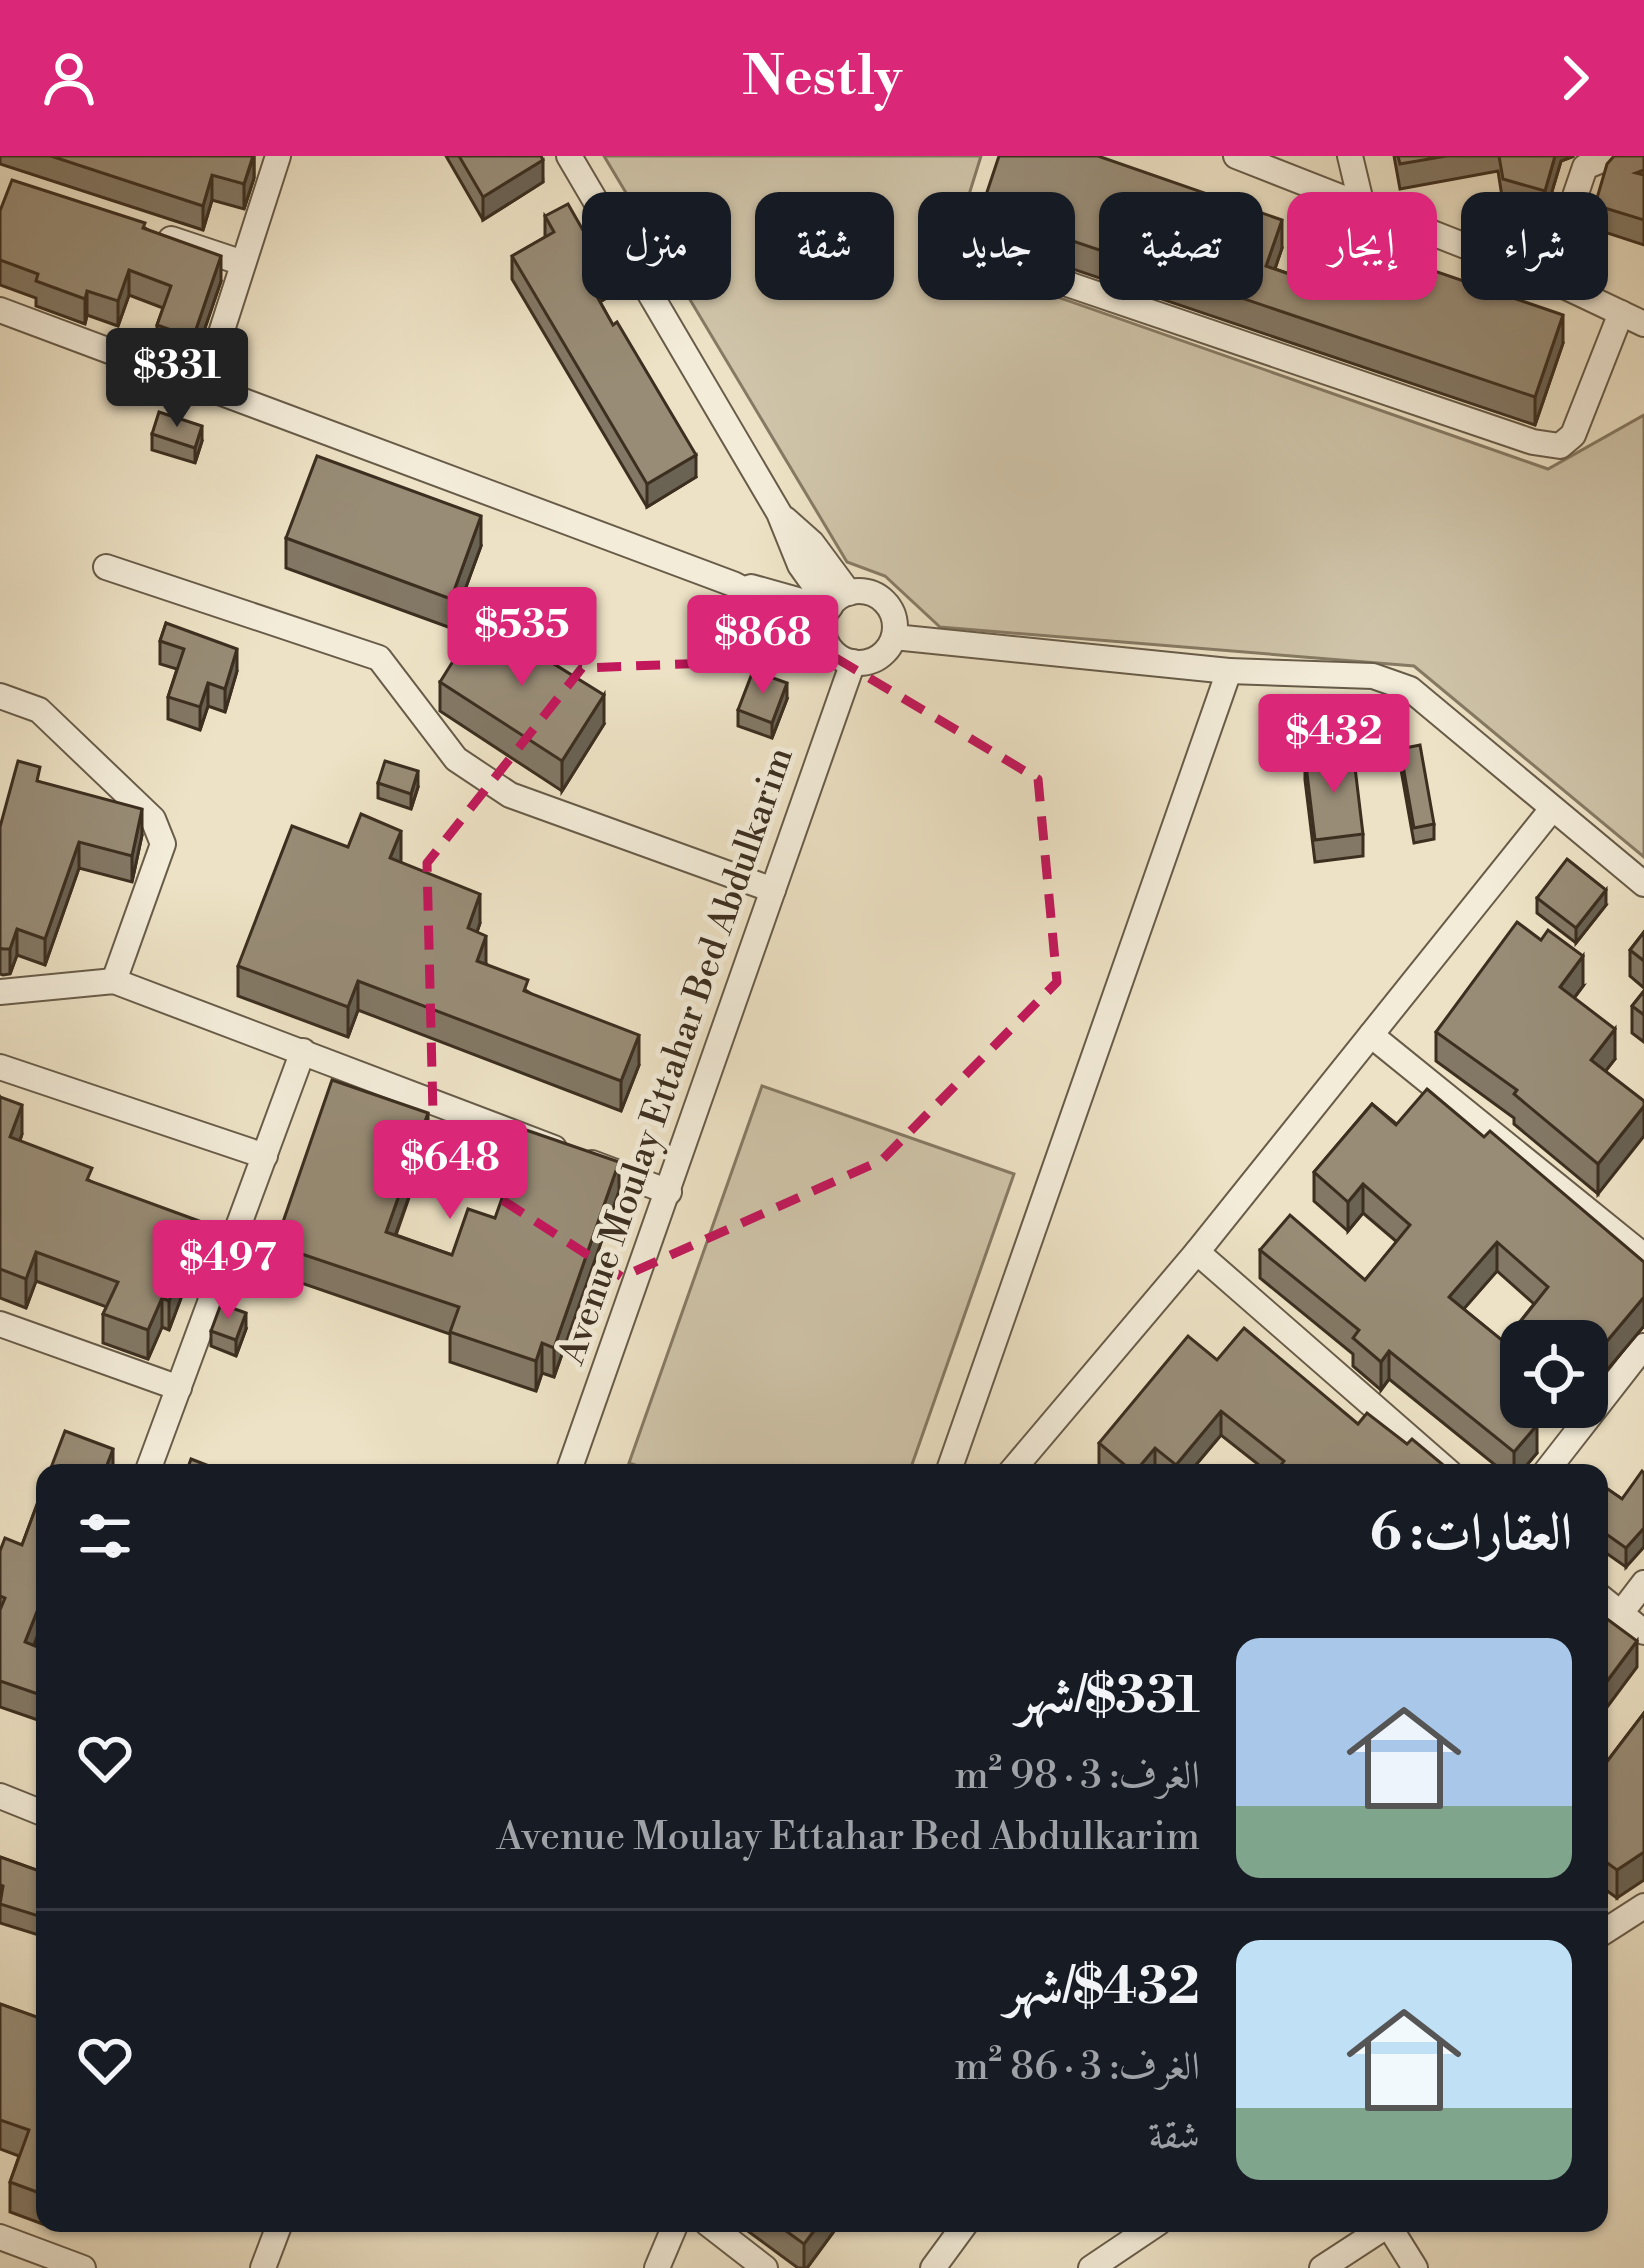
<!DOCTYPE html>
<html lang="ar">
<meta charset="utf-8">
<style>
body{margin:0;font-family:"Libre Bodoni",Amiri,serif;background:#20242c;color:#f1f3f6;direction:rtl;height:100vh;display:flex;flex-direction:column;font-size:45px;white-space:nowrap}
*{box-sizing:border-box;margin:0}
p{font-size:39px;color:#9ea1a6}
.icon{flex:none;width:66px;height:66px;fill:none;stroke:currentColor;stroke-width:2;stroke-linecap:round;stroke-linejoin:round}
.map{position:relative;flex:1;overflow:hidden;direction:ltr}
.drawer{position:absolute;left:36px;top:1308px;width:1572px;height:768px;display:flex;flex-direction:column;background:#171b24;border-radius:24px;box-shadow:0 3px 9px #0004;direction:rtl}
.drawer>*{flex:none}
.guide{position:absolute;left:36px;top:36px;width:1572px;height:108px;direction:rtl;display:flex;gap:24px}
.controls{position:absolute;left:1500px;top:1164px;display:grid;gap:24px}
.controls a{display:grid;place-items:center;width:108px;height:108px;border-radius:24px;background:#171b24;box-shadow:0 3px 9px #0004;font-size:60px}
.price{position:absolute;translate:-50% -102px;padding:0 27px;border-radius:12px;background:#db2777;color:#fff;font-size:39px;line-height:78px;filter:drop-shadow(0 3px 6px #0008)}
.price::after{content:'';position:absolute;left:50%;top:72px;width:36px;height:27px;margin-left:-18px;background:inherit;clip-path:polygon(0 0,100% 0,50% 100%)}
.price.on{background:#222;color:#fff}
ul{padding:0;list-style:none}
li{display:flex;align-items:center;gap:36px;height:300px;padding:0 36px}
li+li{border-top:3px solid #363941}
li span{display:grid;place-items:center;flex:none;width:336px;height:240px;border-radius:24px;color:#555}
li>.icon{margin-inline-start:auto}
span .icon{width:144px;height:144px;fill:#fffc;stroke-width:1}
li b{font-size:51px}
h2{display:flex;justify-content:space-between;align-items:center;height:144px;padding:0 36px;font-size:51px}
.chip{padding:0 42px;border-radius:24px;background:#171b24;box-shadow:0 3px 9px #0004;font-size:42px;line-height:108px}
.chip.on{background:#db2777;color:#fff}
header{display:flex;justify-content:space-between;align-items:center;height:156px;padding:0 36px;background:#db2777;color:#fff;font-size:54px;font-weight:800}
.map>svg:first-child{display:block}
.green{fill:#cfc4a9;stroke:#867a64;stroke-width:3}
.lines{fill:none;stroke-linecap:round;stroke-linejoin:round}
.minor-casing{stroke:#685c49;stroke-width:28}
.minor{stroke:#f3ecd9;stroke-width:24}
.wall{fill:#837865;stroke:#3c2f20;stroke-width:3;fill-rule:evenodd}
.shaded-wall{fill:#6a6253;stroke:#3c2f20;stroke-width:3}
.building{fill:#988c76;stroke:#3c2f20;stroke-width:3;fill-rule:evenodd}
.marked{fill:none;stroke:#c2185b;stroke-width:9;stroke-dasharray:24 15;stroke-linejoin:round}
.labels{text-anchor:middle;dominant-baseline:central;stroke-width:10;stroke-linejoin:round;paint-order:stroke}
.street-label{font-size:36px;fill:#3c2f20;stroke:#f3ecd9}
</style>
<header><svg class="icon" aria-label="forward" viewBox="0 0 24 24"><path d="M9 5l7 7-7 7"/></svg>Nestly<svg class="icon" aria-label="person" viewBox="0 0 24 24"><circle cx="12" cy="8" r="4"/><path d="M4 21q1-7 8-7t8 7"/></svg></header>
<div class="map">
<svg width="1644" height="2112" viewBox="0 0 1644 2112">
<rect width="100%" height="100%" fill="#ede2c5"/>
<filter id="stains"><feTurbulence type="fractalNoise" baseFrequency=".00167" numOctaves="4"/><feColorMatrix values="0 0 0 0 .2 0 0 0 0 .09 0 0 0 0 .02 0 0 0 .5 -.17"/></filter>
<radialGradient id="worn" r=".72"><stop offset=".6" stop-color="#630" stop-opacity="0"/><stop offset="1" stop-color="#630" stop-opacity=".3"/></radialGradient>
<g class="green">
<path d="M604,0H981L949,103L1548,313L1644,259V701L1414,510L940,471L885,420L847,406Z"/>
<path d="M762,930L1014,1018L909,1317H658L629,1307Z"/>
</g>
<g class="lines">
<g class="minor-casing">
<g id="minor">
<path d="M569,0L779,357L800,409L830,451"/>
<path d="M1236,0L1547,122L1644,168"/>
<path d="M1350,0L1361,46"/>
<path d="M171,83L243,107"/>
<path d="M979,98L1533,286L1560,290L1573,279L1621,157"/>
<path d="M1547,122L1585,11L1611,0"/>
<path d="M0,154L733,428L824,474"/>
<path d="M204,230L278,0"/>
<path d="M785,363L812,387L849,437"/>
<path d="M106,411L379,502L456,603L510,639L773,734"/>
<path d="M751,431L826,452"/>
<circle cx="859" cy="471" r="36"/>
<path d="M894,481L1229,515L948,1317"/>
<path d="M1229,515L1373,520L1410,533L1644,728"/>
<path d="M0,540L39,554L153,663L163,688L114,825"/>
<path d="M0,836L114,825L554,992"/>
<path d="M1371,879L1644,1100"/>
<path d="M0,911L265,1000"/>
<path d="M592,1007L669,1036"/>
<path d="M0,1168L179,1232"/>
<path d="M147,1317L303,895"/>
<path d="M568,1317L853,506"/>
<path d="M1010,1317L1197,1096"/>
<path d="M1450,1317L1197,1096L1552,653"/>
<path d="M1545,1317L1644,1190"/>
<path d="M1599,1440L1644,1476"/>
<path d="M1621,1457L1644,1427"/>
<path d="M0,1640L45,1658"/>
<path d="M1599,1779L1644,1750"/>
<path d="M707,2067L765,2112"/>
<path d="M1387,2067L1415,2112"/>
<path d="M0,2081L83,2112"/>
<path d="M263,2112L280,2067"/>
<path d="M657,2112L676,2067"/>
<path d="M933,2112L966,2067"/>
<path d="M1091,2112L1158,2067"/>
<path d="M1322,2112L1388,2069"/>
</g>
</g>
<use href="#minor" class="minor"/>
</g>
<g class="wall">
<path d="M0,0H254V22L244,53L212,44L203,74L0,8Z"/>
<path d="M446,0H541L543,26L483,64Z"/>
<path d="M1394,0H1574L1561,5L1545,59L1503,47L1498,15L1400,33Z"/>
<path d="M1644,0V89L1595,73V49Z"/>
<path d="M981,54L1282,92L1275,113L1324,130L1563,187L1535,269L981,82Z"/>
<path d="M0,55L145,72L221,125L193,207L157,194V169L163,152L129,139L118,170L87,159L85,168L36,150V142L0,129Z"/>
<path d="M545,60L608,141L600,146L696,321L647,351L512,123V100L545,81Z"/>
<path d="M152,278L202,285L195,307L152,294Z"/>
<path d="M286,382L481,390L451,472L286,412Z"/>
<path d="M166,467L237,515L225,556L208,550L200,574L168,563V541L177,513L160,508V485Z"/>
<path d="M440,526L604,568L562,635L440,555Z"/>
<path d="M787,543L772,582L738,570V554Z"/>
<path d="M1400,593L1434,668V683L1414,687L1400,608Z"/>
<path d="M1305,601L1363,678V700L1315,706L1305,624Z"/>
<path d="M40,626L142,679L132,726L79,712L45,809L17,799L10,818L3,819L0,818V671Z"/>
<path d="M378,627L418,631L411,653L378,642Z"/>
<path d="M348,691L401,706L480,767L477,776L486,808L639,909L621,955L358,854L348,881L238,840V810Z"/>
<path d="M1537,742L1606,749L1576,787L1537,757Z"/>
<path d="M1644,776V832L1630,820V794Z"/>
<path d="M1583,830L1574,842L1615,903L1605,915L1598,1038L1514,968V962L1436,905V876Z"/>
<path d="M1644,835V886L1632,877V850Z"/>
<path d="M0,941L22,978L20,985L92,1026L199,1094L169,1174L162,1171L148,1203L103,1187V1158L107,1151L36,1125L26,1152L0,1142Z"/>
<path d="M1372,948L1644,1170L1587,1238V1185H1521L1527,1251L1522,1256L1537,1297L1520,1317H1505L1389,1223L1381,1234L1353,1210V1198L1260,1122V1094L1365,1124L1397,1086L1363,1057L1348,1075L1314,1045V1016ZM1497,1115L1534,1148L1504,1186L1463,1153Z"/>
<path d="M428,987L396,1079L452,1099L495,1062L619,1035L554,1221L542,1217L536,1235L450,1206V1178L275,1118V1089Z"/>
<path d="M246,1173L236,1200L211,1190V1175Z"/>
<path d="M1217,1204L1358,1268L1442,1317H1269L1221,1279L1189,1317H1106L1099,1311V1287Z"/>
<path d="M1549,1251H1576L1565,1264Z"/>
<path d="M1644,1317L1626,1411L1599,1392V1327L1622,1343Z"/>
<path d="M45,1327V1475L40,1473L34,1490L45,1494V1544L38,1564L0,1551V1395L22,1389Z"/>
<path d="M1644,1557L1617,1742L1599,1729V1616Z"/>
<path d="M0,1701L45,1717V1781L0,1767Z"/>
<path d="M0,1848L45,1864V2067H49L48,2070L10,2056V2026L19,2000L0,1993Z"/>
<path d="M745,2067H840L807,2112H798L745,2073Z"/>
</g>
<g class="shaded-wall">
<path d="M254,0V22L244,53V28Z"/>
<path d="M1555,0H1574L1561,5L1545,59V35Z"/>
<path d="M543,4V26L483,64V41Z"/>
<path d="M212,19V44L203,74V50Z"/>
<path d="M1282,64V92L1266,138V110Z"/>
<path d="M221,100V125L193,207V182Z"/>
<path d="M129,114V139L118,170V145Z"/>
<path d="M608,118V141L590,151V128Z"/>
<path d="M87,135V159L85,168V143Z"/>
<path d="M1563,159V187L1535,269V241Z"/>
<path d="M202,270V285L195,307V292Z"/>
<path d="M696,299V321L647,351V328Z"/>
<path d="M481,360V390L451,472V443Z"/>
<path d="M237,493V515L225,556V533Z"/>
<path d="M208,527V550L200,574V551Z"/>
<path d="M787,527V543L772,582V567Z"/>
<path d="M604,539V568L562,635V605Z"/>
<path d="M418,615V631L411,653V638Z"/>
<path d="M142,653V679L132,726V700Z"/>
<path d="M401,675V704L390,731V702Z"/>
<path d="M79,686V712L45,809V783Z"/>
<path d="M1606,734V749L1576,787V772Z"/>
<path d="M480,738V767L468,802V772Z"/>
<path d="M17,773V799L10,818V793Z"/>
<path d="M486,780V809L477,805Z"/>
<path d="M1583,800V830L1560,861V831Z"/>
<path d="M358,825V854L348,881V851Z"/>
<path d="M1615,873V903L1591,934V904Z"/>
<path d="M639,879V909L621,955V925Z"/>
<path d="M22,949V978L10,1011V981Z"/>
<path d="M1644,950V980L1598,1038V1008Z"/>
<path d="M428,957V987L386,1105V1076Z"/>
<path d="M619,1006V1035L554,1221V1192Z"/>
<path d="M1363,1028V1057L1348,1075V1046Z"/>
<path d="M199,1065V1094L169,1174V1145Z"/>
<path d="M1497,1086V1115L1449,1170V1141Z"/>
<path d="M36,1096V1125L26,1152V1123Z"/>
<path d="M1644,1141V1170L1587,1238V1209Z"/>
<path d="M162,1142V1171L148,1203V1174Z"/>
<path d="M246,1157V1173L236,1200V1184Z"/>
<path d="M542,1187V1217L536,1235V1205Z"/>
<path d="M1389,1195V1223L1381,1234V1206Z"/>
<path d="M1521,1229V1251H1527L1508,1273V1244Z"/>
<path d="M1565,1251H1576L1565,1264Z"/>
<path d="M1221,1255V1279L1189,1317H1176V1309Z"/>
<path d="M1537,1269V1297L1520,1317H1514V1296Z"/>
<path d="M1155,1292V1316L1134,1317Z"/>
<path d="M113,1293V1317H104Z"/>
<path d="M1644,1372V1391L1626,1411V1392Z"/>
<path d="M40,1448V1473L25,1512V1486Z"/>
<path d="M1637,1485V1511L1599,1562V1536Z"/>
<path d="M45,1518V1544L38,1564V1538Z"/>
<path d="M1644,1696V1724L1617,1742V1714Z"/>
<path d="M820,2067H840L807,2112H804V2088Z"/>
</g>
<g class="building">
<path d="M51,0H253L244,28L212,19L203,50Z"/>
<path d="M459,0H541L543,4L483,41Z"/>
<path d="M999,0H1098L1282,64L1266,110L1324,130L1341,83L1563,159L1535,241L981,54Z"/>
<path d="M1398,0H1446L1400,8Z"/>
<path d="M1499,0H1555L1545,35L1503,23Z"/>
<path d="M1614,0H1644V14L1636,17L1644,19V64L1595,49L1607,8Z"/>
<path d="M12,24L145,67L143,72L221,100L193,182L157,169L171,130L129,114L118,145L87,135L85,143L36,125L38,118L0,104V55Z"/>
<path d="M568,48L608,118L590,128L613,169L617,166L696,299L647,328L512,100L554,76L545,60Z"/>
<path d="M159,256L202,270L195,292L152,278Z"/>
<path d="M317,300L481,360L451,443L286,382Z"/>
<path d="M480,462L604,539L562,605L440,526Z"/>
<path d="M166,467L237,493L225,533L208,527L200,551L168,541L184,493L160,485Z"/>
<path d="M753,515L787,527L772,567L738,554Z"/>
<path d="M1420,589L1434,668L1414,672L1400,593Z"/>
<path d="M1353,595L1363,678L1315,684L1305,601Z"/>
<path d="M18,605L40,611L37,625L142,653L132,700L79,686L45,783L17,773L10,793H3L0,792V671Z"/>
<path d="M385,605L418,615L411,638L378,627Z"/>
<path d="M361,658L401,675L390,702L480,738L468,772L486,780L477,805L528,824L524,835L639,879L621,925L358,825L348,851L238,810L292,670L348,691Z"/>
<path d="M1567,703L1606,734L1576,772L1537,742Z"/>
<path d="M1517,766L1541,784L1548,774L1583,800L1560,831L1615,873L1591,904L1644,945V950L1598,1008L1514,938L1517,934L1436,876Z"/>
<path d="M1644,776V805L1630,794Z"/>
<path d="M1644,835V859L1632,850Z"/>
<path d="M332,924L428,957L386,1076L452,1099L468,1053L495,1062L526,974L619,1006L554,1192L542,1187L536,1205L450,1176L459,1151L275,1089Z"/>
<path d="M1427,933L1484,981L1490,975L1644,1106V1141L1587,1209V1185H1521V1229L1508,1244L1537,1269L1514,1296L1389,1195L1381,1206L1353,1182L1359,1174L1260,1094L1290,1059L1365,1124L1410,1069L1363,1028L1348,1046L1314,1016L1372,948L1396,969ZM1497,1086L1548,1131L1504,1186L1449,1141Z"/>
<path d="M0,941L22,949L10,981L92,1012L87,1024L199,1065L169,1145L162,1142L148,1174L103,1158L118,1126L36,1096L26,1123L0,1113Z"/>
<path d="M221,1148L246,1157L236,1184L211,1175Z"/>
<path d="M1244,1172L1358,1268L1367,1257L1407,1288L1412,1283L1442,1308L1435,1317H1275L1284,1305L1221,1255L1176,1309L1155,1292L1134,1317L1099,1287L1188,1180L1217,1204Z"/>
<path d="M65,1275L113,1293L104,1317H49Z"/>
<path d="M191,1303L227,1317H186Z"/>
<path d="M1642,1315L1644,1317V1372L1626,1392L1599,1373V1327L1622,1343Z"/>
<path d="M45,1327V1449L40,1448L25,1486L45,1494V1518L38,1538L0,1525V1454L5,1442L0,1440V1395L5,1382L22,1389Z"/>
<path d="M1599,1457L1637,1485L1599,1536Z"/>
<path d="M1644,1557V1696L1617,1714L1599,1701V1616Z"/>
<path d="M0,1701L45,1717V1762L0,1748L3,1730L0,1729Z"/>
<path d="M0,1848L45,1864V2039L10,2026L29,1974L0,1964Z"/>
<path d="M775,2067H820L804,2088Z"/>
</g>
<path class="marked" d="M836,502L1038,623L1057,826L882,1004L622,1121L434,1000L427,707L582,512Z"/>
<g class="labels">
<g class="street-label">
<text transform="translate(677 900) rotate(-71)">Avenue Moulay Ettahar Bed Abdulkarim</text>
</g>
</g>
<rect width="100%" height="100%" filter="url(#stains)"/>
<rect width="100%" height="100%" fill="url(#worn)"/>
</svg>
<div class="controls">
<a><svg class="icon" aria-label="locate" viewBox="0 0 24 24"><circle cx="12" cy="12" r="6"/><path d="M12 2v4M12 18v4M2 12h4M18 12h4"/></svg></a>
</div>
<b class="price on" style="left:177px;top:274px">$331</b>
<b class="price" style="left:522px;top:533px">$535</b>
<b class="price" style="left:763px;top:541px">$868</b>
<b class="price" style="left:1334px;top:640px">$432</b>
<b class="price" style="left:450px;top:1066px">$648</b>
<b class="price" style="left:228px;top:1166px">$497</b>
<div class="guide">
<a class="chip">شراء</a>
<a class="chip on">إيجار</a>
<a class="chip">تصفية</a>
<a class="chip">جديد</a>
<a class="chip">شقة</a>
<a class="chip">منزل</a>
</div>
<section class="drawer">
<h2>العقارات: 6<svg class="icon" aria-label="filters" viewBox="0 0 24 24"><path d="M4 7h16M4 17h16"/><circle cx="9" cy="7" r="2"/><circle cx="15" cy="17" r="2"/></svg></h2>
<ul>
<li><span style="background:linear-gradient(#a9c7e8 70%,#7fa58c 0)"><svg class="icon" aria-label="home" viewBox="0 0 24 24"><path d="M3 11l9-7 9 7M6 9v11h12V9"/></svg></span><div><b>$331/شهر</b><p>الغرف: 3 · 98 m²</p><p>Avenue Moulay Ettahar Bed Abdulkarim</p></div><svg class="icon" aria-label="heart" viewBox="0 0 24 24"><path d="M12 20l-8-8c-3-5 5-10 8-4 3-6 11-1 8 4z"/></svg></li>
<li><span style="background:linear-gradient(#bfe0f5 70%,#7fa58c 0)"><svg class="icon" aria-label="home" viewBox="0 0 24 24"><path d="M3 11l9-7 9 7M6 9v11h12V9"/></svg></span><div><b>$432/شهر</b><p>الغرف: 3 · 86 m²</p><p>شقة</p></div><svg class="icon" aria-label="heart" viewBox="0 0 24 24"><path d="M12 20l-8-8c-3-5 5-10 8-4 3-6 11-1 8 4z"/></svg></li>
</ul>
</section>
</div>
